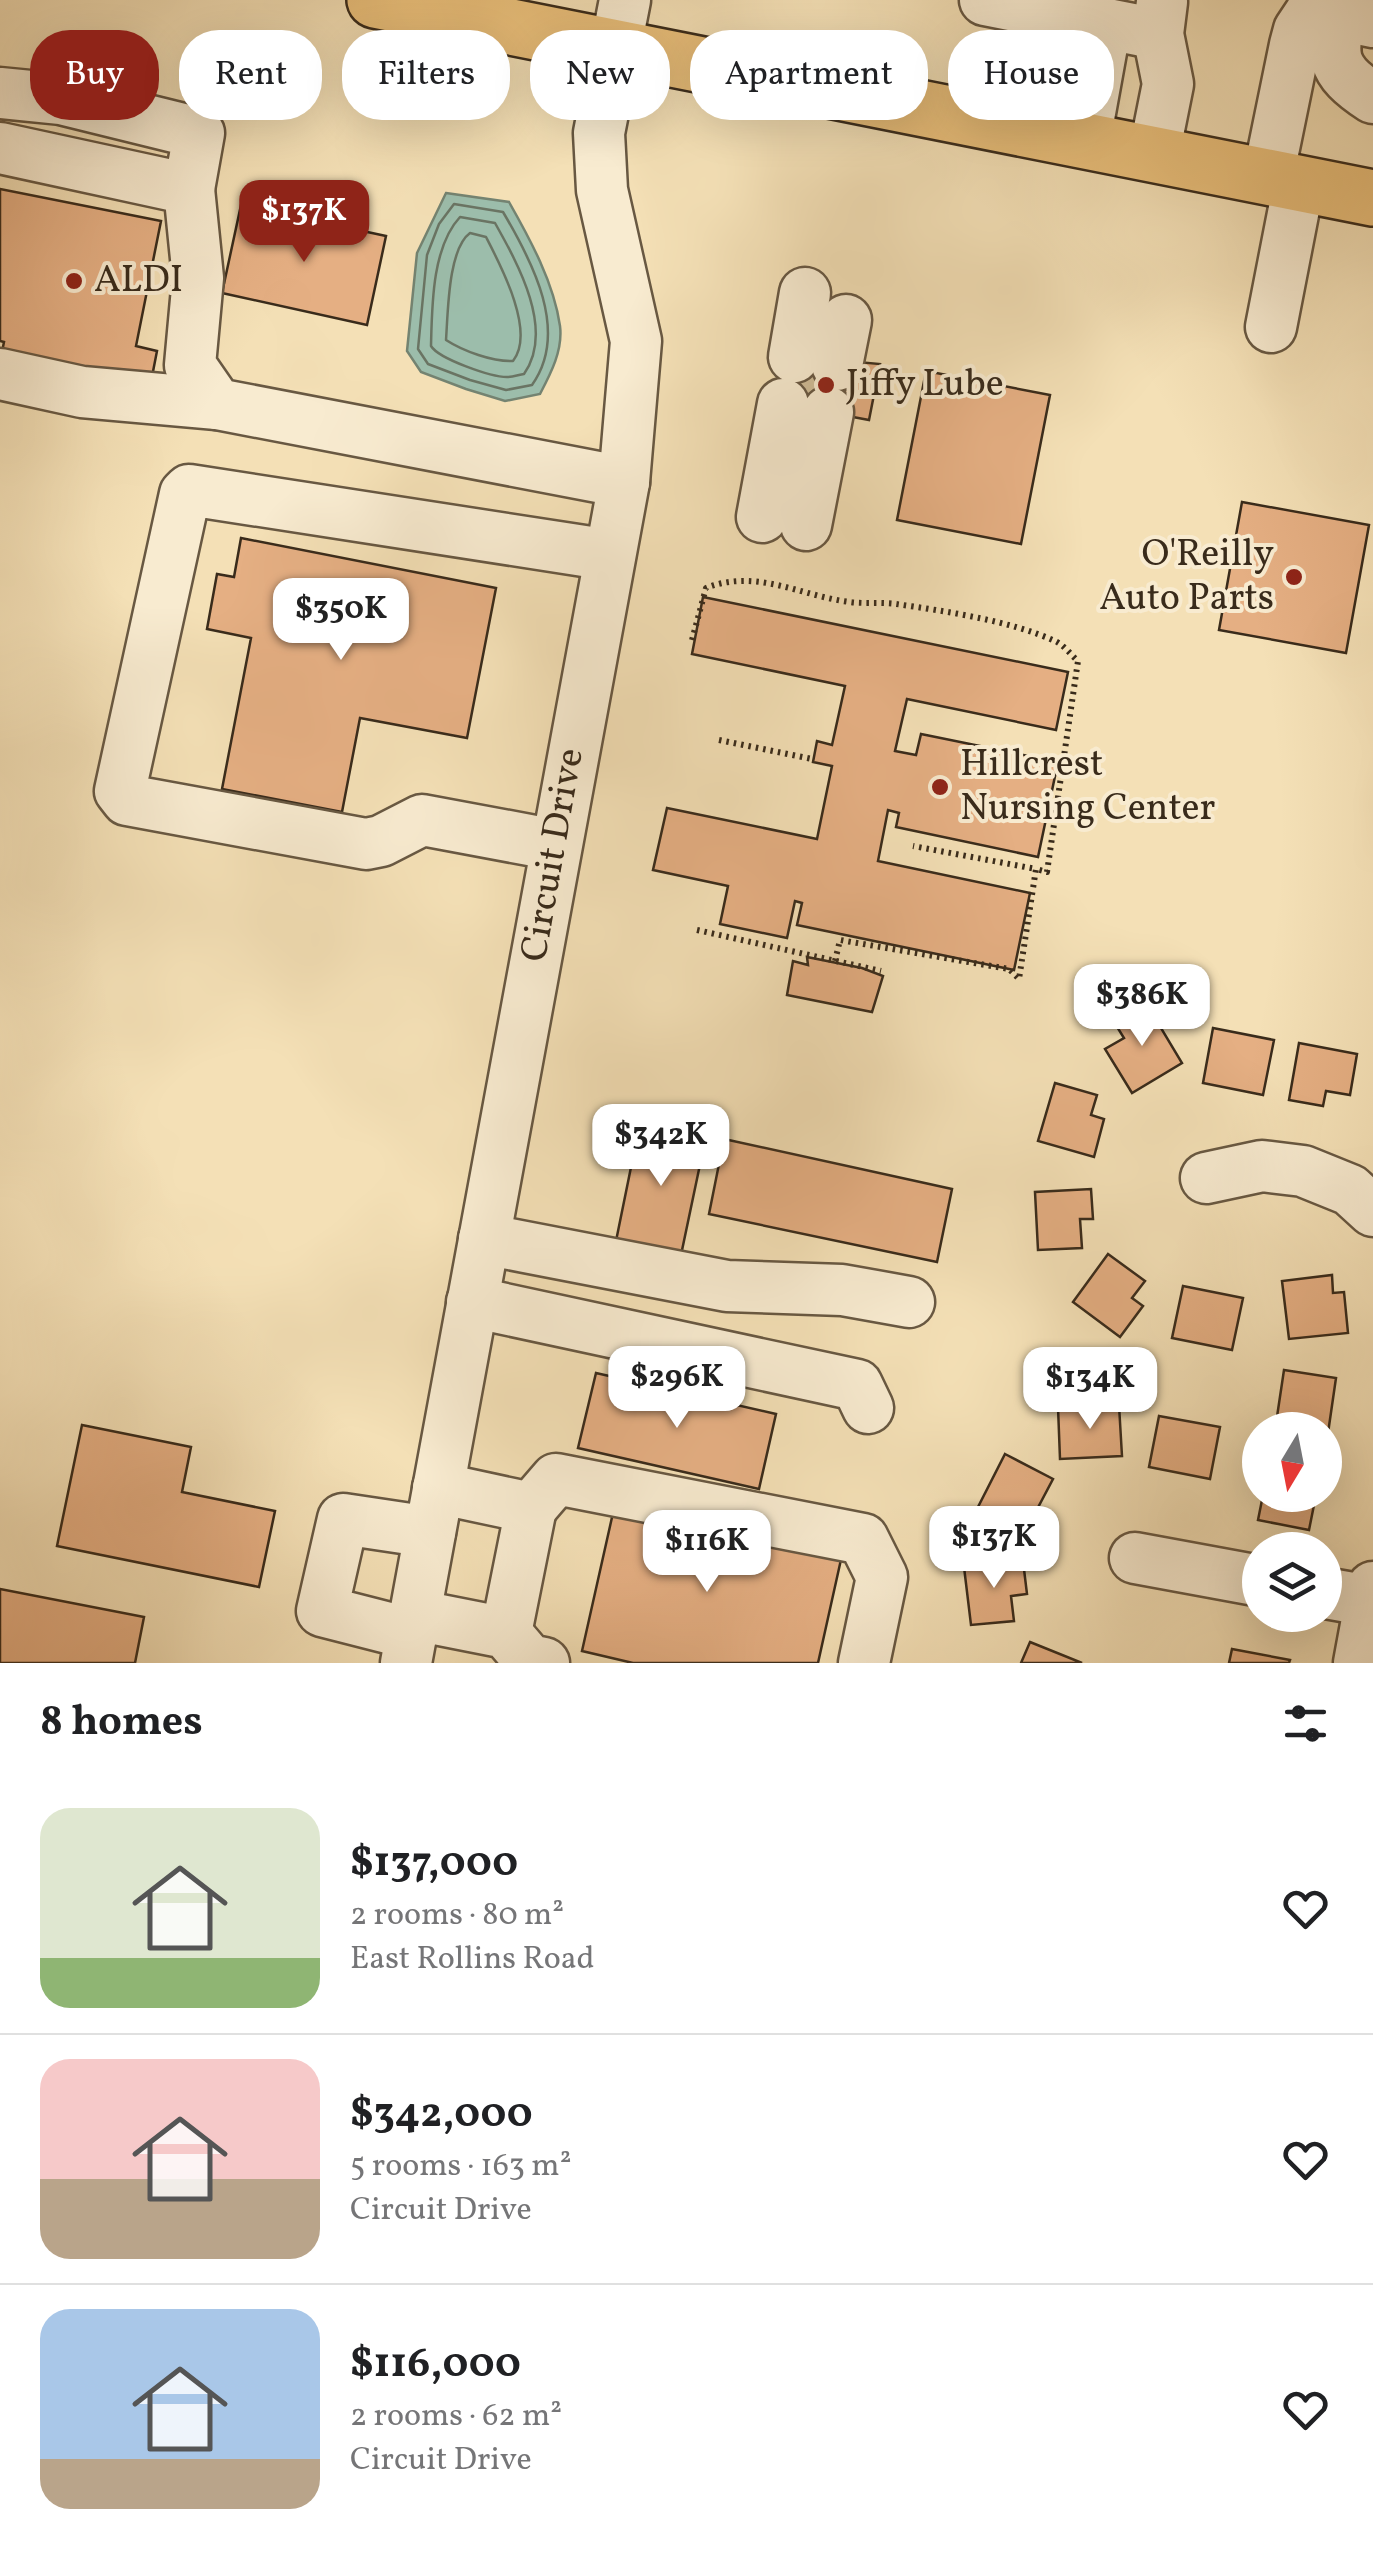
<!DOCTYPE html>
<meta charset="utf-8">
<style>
body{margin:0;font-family:Vollkorn,serif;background:#f6f6f6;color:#202124;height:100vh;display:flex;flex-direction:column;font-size:38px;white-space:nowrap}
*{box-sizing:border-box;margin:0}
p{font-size:32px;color:#757577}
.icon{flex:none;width:55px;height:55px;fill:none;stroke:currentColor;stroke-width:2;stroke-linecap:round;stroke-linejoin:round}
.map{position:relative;height:1663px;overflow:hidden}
.drawer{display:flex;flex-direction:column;background:#fff;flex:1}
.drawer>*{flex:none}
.guide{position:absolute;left:30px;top:30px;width:1315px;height:90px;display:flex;gap:20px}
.needle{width:65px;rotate:190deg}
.tools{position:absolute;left:1242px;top:1412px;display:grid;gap:20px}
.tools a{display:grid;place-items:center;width:100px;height:100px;border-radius:50%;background:#fff;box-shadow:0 10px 40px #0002;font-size:50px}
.price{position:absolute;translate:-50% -85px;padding:0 22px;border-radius:20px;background:#fff;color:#222;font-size:32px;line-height:65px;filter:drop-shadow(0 2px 5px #0008)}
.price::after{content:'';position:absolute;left:50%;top:60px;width:30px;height:22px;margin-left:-15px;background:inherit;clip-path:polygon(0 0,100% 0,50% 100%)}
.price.selected{background:#8f2418;color:#fff}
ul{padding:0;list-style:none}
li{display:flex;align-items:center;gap:30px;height:250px;padding:0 40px}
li+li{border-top:2px solid #e0e0e0}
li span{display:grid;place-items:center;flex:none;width:280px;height:200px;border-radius:30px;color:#555}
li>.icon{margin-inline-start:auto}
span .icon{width:120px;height:120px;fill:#fffc;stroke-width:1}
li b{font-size:42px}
h2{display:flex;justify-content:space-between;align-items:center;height:120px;padding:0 40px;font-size:42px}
.tag{padding:0 35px;border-radius:40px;background:#fff;box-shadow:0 10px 40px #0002;font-size:35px;line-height:90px}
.tag.selected{background:#8f2418;color:#fff}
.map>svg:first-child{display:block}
.water{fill:#9cbdab;stroke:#748371;stroke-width:2.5}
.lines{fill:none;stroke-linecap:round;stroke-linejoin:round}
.shore{stroke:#6a7463;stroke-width:2.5}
.building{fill:#e5af83;stroke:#392b1b;stroke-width:2.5}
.minor-tunnel{stroke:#cfbc97;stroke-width:50;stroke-dasharray:50 25;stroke-linecap:butt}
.minor-casing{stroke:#685842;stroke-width:55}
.major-casing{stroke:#392b1b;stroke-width:60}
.path{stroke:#392b1b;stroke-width:6;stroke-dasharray:2.5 5;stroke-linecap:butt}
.minor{stroke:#f8ebd0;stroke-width:50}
.major{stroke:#eac07b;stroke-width:55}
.poi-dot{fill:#8f2418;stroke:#f8ebd0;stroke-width:4}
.labels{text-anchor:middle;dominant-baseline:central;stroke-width:8;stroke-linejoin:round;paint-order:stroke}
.poi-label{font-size:38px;fill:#392b1b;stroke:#f8ebd0;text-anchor:start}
.street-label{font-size:38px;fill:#392b1b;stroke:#f8ebd0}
</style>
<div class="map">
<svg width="1373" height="1663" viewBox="0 0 1373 1663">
<rect width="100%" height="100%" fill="#f4e0b6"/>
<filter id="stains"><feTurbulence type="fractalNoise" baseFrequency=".002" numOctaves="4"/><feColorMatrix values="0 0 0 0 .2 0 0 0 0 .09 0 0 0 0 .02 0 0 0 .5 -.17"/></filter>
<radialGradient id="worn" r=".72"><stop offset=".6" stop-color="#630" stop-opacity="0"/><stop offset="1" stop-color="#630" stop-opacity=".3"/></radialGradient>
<path class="water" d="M446,193L509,202C530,239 554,283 560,326C563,350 551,373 540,394L505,401L466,389L421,372L407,351L417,253Z"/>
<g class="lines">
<g class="shore">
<path d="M454,204L503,212C532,261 570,332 532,385L506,390L470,380L428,364L418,349L427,255L439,224Z"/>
<path d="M460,217L495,223C518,264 555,330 524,374C518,375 513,377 507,377C491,377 439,359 431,346C432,306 432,247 460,217Z"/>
<path d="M470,233L486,237C501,266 536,332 513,361C493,362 463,351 446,340C448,313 448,249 470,233Z"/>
</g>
</g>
<g class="building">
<path d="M0,189L161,221L136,346L157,351L150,387L1,357L4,342L0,341Z"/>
<path d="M241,205L386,236L367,325L222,293Z"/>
<path d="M782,355L880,364L869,420L773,402Z"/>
<path d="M926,371L1050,395L1021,544L897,520Z"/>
<path d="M1242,502L1369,525L1346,653L1219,630Z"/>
<path d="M241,538L496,588L467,738L360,718L342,812L222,789L251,638L207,629L217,574L234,577Z"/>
<path d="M703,597L1068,672L1056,730L907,699L895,751L916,755L921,734L1058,762L1038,857L896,827L899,813L888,810L878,861L1030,893L1014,970L797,925L802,903L795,901L787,938L720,924L728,886L653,870L667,808L817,839L832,766L813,762L817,741L832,745L845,686L692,654Z"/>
<path d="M807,957L862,968L883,976L872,1012L787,995L793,961L808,965Z"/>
<path d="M1146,1003L1182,1063L1132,1093L1105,1049L1124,1038L1114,1022Z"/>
<path d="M1213,1028L1274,1040L1263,1095L1203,1083Z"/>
<path d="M1299,1043L1357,1054L1350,1095L1326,1091L1323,1106L1289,1100Z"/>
<path d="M1055,1083L1097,1095L1091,1115L1104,1119L1094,1157L1038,1141Z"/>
<path d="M640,1123L706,1136L681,1255L616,1241Z"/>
<path d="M724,1139L952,1189L937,1262L709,1214Z"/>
<path d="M1091,1189L1093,1219H1080L1082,1248L1038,1250L1035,1192Z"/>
<path d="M1108,1254L1145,1281L1132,1298L1143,1306L1120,1337L1073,1302Z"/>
<path d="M1332,1275L1333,1293L1344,1292L1348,1333L1289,1339L1282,1281Z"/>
<path d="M1183,1286L1243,1298L1232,1350L1172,1338Z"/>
<path d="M1284,1370L1336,1378L1327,1440L1325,1430H1275Z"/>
<path d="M596,1373L776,1414L759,1489L578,1448Z"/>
<path d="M1119,1405L1122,1456L1060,1459L1058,1407Z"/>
<path d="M1159,1416L1220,1427L1210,1479L1149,1467Z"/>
<path d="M82,1425L191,1447L182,1492L275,1511L259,1587L57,1546Z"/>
<path d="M1005,1454L1053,1479L1024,1534L977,1509Z"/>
<path d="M1263,1495H1316L1309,1530L1258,1520Z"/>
<path d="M615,1504L842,1555L818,1663H633L582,1651Z"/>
<path d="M1023,1561L1027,1594L1011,1596L1014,1621L971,1625L964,1567Z"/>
<path d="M0,1589L144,1617L135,1663H0Z"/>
<path d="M1030,1642L1082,1663H1021Z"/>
<path d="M1232,1649L1290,1660L1289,1663H1229Z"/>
</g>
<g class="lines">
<path class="minor-tunnel" d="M810,409L820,362"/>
<g class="minor-casing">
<g id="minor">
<path d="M985,0L1158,34"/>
<path d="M1344,0C1333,52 1324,66 1373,98"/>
<path d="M0,93L61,99L199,133L189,189"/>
<path d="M1085,140L1106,24"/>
<path d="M0,148L189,189L198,278L190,365L217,404L624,482"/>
<path d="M1154,154L1168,84L1158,34L1162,2"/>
<path d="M1268,177L1295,45L1299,30L1309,15L1324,12L1373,22"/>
<path d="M1271,327L1299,183"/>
<path d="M794,357L805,293"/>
<path d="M837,365L846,320"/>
<path d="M0,374L82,392L217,404"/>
<path d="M762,517L783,404"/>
<path d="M806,525L828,412"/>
<path d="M556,845L422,820L381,841L366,844L127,800L120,791L185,494L189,490L610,555"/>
<path d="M1206,1178L1262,1166L1303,1171L1350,1190L1373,1211"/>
<path d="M484,1239L727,1286L842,1290L909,1302"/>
<path d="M472,1302L857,1385L868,1408"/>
<path d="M438,1488L531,1508L556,1479L863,1539L882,1577L864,1663"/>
<path d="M1135,1558L1260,1581"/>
<path d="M1325,1593L1370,1601"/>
<path d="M415,1615L506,1633L529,1660L544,1663"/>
<path d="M506,1633L531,1508"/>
<path d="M412,1634L322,1611L343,1519L430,1532"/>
<path d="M406,1663L624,482L636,341L602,190L599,133L625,0"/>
<path d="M1359,1663L1373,1587"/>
</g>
</g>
<g class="major-casing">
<path id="major" d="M375,0L1373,198"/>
</g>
<g class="path">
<path d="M692,640L706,588C757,568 800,596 850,602C865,604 881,602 896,604C945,611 1011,621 1055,641C1064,645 1071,655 1078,661L1047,872L1036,869"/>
<path d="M719,740L812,759"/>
<path d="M697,930L881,971"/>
<path d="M835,961L840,940L1009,969L1019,979L1036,869L913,846"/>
</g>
<use href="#minor" class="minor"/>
<use href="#major" class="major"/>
</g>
<g class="poi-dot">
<circle cx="74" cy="281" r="10"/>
<circle cx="826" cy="385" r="10"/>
<circle cx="1294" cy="577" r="10"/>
<circle cx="940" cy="787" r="10"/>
</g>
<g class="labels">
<g class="poi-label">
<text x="94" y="281">ALDI</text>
<text x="846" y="385">Jiffy Lube</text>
<text x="1274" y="555" text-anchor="end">O'Reilly<tspan x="1274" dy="44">Auto Parts</tspan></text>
<text x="960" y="765">Hillcrest<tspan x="960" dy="44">Nursing Center</tspan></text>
</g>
<g class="street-label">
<text transform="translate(554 855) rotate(-80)">Circuit Drive</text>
</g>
</g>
<rect width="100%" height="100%" filter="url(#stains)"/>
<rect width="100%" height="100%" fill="url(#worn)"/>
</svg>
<div class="tools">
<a><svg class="needle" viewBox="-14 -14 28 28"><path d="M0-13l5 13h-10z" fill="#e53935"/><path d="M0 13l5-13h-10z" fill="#757577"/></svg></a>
<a><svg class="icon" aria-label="layers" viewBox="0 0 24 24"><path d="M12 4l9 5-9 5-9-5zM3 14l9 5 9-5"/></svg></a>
</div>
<b class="price selected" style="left:304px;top:265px">$137K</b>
<b class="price" style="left:341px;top:663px">$350K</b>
<b class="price" style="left:1142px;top:1049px">$386K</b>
<b class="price" style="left:661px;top:1189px">$342K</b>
<b class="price" style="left:677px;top:1431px">$296K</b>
<b class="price" style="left:1090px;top:1432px">$134K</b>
<b class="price" style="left:994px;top:1591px">$137K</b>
<b class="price" style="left:707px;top:1595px">$116K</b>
<div class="guide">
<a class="tag selected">Buy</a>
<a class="tag">Rent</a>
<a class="tag">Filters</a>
<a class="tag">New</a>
<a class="tag">Apartment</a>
<a class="tag">House</a>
</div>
</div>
<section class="drawer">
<h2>8 homes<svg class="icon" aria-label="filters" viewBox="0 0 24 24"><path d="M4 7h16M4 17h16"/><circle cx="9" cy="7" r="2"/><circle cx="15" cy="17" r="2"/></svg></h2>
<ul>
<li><span style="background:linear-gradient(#dfe7d0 75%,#8fb573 0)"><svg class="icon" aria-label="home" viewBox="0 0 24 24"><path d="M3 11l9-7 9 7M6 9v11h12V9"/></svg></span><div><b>$137,000</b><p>2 rooms · 80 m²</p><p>East Rollins Road</p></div><svg class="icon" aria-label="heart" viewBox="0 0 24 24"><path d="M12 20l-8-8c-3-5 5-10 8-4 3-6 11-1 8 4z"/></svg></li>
<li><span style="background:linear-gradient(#f6c9c9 60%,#b9a48a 0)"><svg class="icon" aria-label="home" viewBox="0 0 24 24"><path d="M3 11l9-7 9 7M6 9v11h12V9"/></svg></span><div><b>$342,000</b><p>5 rooms · 163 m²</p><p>Circuit Drive</p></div><svg class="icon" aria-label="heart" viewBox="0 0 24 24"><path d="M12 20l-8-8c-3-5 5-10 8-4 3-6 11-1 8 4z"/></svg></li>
<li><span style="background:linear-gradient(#a9c7e8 75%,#b9a48a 0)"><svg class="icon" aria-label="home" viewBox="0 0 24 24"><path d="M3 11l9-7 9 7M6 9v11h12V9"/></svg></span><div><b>$116,000</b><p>2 rooms · 62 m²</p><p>Circuit Drive</p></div><svg class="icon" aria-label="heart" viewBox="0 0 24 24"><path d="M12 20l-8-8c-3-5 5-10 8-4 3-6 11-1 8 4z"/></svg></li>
</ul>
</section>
